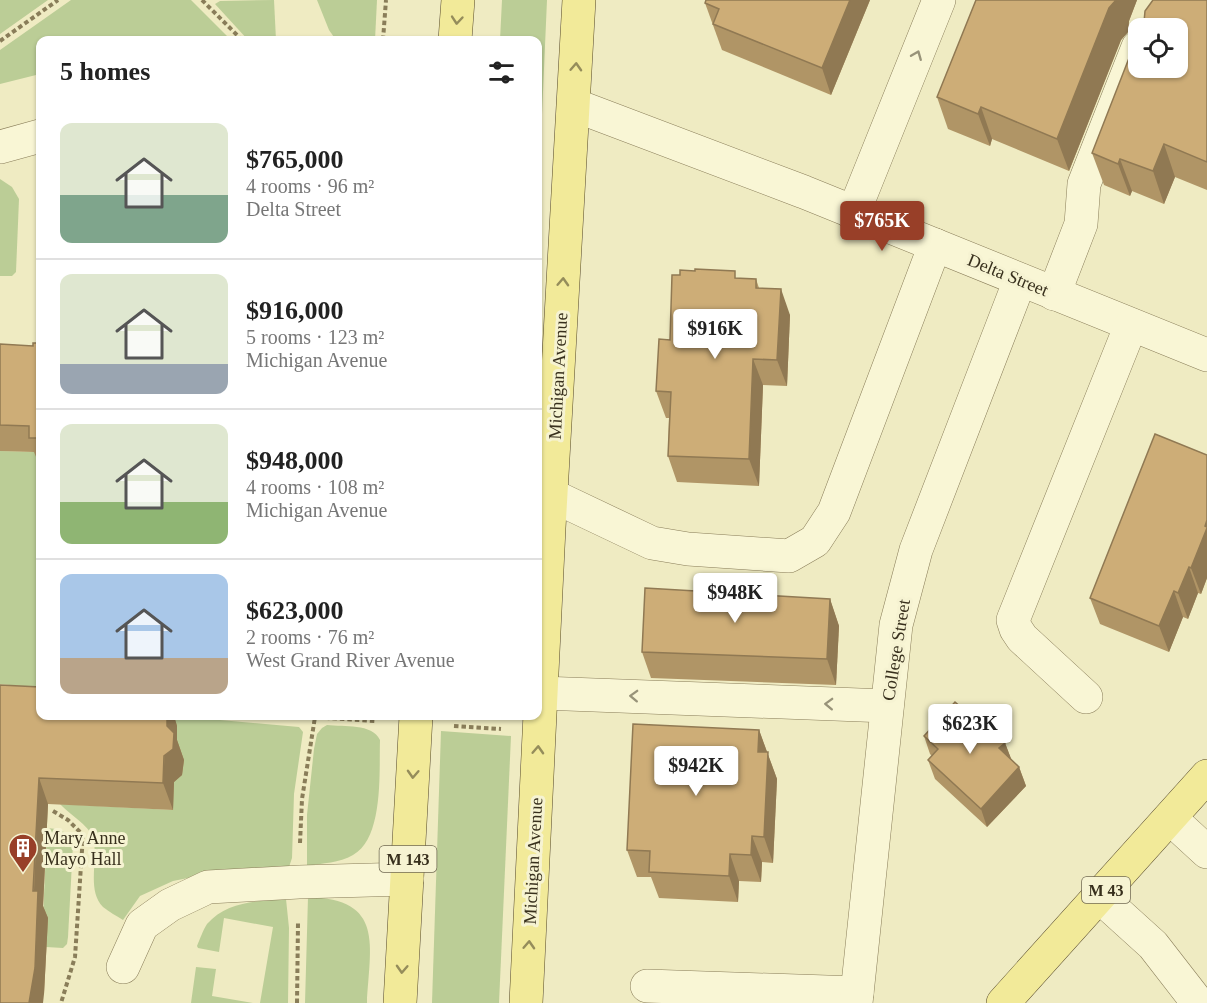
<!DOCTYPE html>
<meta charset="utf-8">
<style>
body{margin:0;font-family:Georgia,serif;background:#f2f2f2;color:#222;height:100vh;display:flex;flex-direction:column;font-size:22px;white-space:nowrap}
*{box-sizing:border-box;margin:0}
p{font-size:20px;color:#767676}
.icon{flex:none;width:33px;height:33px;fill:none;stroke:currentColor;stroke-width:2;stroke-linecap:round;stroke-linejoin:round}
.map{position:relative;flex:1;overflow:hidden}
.details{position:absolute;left:36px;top:36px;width:506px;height:684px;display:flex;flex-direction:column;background:#fff;border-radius:12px;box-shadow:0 2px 4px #0004}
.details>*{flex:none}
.controls{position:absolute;left:1128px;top:18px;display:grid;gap:12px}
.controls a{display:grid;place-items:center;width:60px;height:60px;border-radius:12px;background:#fff;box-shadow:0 2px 4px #0004;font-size:30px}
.price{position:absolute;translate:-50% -51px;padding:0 14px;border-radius:6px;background:#fff;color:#222;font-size:20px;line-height:39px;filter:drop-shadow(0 2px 3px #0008)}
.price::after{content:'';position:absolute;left:50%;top:36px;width:18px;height:14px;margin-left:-9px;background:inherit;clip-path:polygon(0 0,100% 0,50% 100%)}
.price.selected{background:#983f28;color:#fff}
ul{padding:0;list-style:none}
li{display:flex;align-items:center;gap:18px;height:150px;padding:0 24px}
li+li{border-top:2px solid #e0e0e0}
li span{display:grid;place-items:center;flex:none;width:168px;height:120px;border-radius:12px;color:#555}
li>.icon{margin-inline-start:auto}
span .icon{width:72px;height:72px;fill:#fffc;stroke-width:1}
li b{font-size:26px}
h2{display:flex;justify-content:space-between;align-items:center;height:72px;padding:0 24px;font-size:26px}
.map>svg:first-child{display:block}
.green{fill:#bbcd96}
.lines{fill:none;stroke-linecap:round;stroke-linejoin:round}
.minor-casing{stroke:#897d59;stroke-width:34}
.major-casing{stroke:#56492d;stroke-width:34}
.path{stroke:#897d59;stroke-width:4;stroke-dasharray:4.5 3;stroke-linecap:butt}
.minor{stroke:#f9f6d5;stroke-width:33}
.major{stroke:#f2ea99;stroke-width:33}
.wall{fill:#b09566}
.shaded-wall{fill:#907953}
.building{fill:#cdad77;stroke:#907953;stroke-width:1.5}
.oneway{stroke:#958d5b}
.oneway2{stroke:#989379}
.labels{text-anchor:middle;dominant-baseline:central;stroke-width:6;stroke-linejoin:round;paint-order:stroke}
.shield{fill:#f6f3d2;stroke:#716a53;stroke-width:1.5}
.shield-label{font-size:16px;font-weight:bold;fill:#38301d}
.street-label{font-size:18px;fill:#38301d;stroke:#f6f3d2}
.poi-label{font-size:18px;fill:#38301d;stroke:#f6f3d2;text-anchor:start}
</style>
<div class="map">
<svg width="1207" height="1003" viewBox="0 0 1207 1003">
<rect width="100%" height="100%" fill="#efebc2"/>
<g class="green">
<path d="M0,0H48L0,34Z"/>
<path d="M71,0H191L231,40H40V74L0,84V50Z"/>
<path d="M274,0L276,40H248L215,4L220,1Z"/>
<path d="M317,0H377L375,40H336L329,30Z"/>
<path d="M502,0H547L537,229V40H500Z"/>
<path d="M0,179L12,187L19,199L16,272L12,276H0Z"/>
<path d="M0,451L38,452L39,464H40V688L0,684Z"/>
<path d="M57,716H176L299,727L303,732L294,794L292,858L289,867L203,875L173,881L140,896L123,920C117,916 109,912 103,907C86,890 99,859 93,838C88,824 70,815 60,804L172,810Z"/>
<path d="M327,725C344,727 372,723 380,740C379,771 384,838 353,855C339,863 323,863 307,866V815L314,749L317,734L322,728Z"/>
<path d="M441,731L511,736L499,1003H432Z"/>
<path d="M47,828C60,829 68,831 73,844L68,937L67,944L63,948L46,947L43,917Z"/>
<path d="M308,897C385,899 370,945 367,1003H305Z"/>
<path d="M286,899L289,928L288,1003H260L273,927L224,918L219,952L198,948L197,946C200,939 203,930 207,924C227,901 258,901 286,899Z"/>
<path d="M196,967L216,969L212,996L253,1003H191Z"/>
</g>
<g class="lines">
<g class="minor-casing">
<g id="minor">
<path d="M574,105L804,192L1207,355"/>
<path d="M0,147L40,136"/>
<path d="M853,214L939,0"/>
<path d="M1054,294L1081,224L1084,184L1138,47"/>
<path d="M551,495L652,543L688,549L789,556L815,541L834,512L935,245"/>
<path d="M541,693L887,706"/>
<path d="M1086,697L1022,638L1016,629L1013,620L1131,325"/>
<path d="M1170,818L1207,852"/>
<path d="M1100,897L1153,945L1198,1003"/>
<path d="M123,967L142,925L170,905L208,887L299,882L407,879"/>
<path d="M647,986L857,993"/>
<path d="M856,1003L896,625L916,550L1020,280"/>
</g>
</g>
<g class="major-casing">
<g id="major">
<path d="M455,40L458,0"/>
<path d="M400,1003L416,716"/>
<path d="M526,1003L549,528L579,0"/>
<path d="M1003,1003L1207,776"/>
</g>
</g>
<g class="path">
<path d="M202,0L242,40"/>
<path d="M383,40L386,0"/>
<path d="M0,41L58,0"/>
<path d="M295,716L375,721"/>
<path d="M454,726L501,729"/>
<path d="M53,811L68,820L83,835L75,957L61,1003"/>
<path d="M300,843L302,799L315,717"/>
<path d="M297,1003L298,923"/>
</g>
<use href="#minor" class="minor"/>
<use href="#major" class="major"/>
</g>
<g class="wall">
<path d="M706,0H870L831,95L722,50L705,3Z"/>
<path d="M976,0H1137L1129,21L1128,32L1121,40L1069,171L992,139L990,146L948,129L937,97Z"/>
<path d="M1207,0V190L1175,177L1164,204L1132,191L1130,196L1104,185L1092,153Z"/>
<path d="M738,279H756L759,288L790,315L787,386L763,385L759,486L677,482L668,456L669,418H666L656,391L670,340Z"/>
<path d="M40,343V464H39L34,452L0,451V344L33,346Z"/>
<path d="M1207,455V578L1201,594L1198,593L1188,619L1183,617L1169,652L1100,624L1090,598Z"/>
<path d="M830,599L839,626L836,685L651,678L642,652Z"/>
<path d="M970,715L1005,743L1011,759L1019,767L1026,786L987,827L935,779L928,760L932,756L930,754L924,736Z"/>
<path d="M40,716H174L177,726V740L184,760L182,775L174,782L173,810L48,804L43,906L48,918L44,994L0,1003Z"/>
<path d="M759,730L777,779L773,863L762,862L761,882L739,881L738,902L659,898L651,877H637L627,850Z"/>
</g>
<g class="shaded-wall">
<path d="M850,0H870L831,95L822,68Z"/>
<path d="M1116,0H1137L1129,21L1128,32L1121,40L1069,171L1057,139L1109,8Z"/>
<path d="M981,107L992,139L990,146L978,114Z"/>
<path d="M1164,144L1175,177L1164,204L1153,171Z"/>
<path d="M1120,159L1132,191L1130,196L1118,164Z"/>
<path d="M781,289L790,315L787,386L777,360Z"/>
<path d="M753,359L763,385L759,486L749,459Z"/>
<path d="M1207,520V578L1201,594L1191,568Z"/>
<path d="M1189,567L1198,593L1188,619L1178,593Z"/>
<path d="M1174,591L1183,617L1169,652L1159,626Z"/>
<path d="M830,599L839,626L836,685L827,659Z"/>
<path d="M167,716H174L177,726V740L184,760L182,775L174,782L173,810L163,783Z"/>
<path d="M759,730L777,779L773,863L764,837L758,752Z"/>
<path d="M1005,743L1012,761L999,748Z"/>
<path d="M1019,767L1026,786L987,827L981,809Z"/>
<path d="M39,778L48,804L43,906L48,918L44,994L43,1003H29Z"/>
<path d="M752,836L762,862L761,882L751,855Z"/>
<path d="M730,854L739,881L738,902L729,876Z"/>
</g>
<g class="building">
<path d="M706,0H850L822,68L713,24L719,9L705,3Z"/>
<path d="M976,0H1116L1109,8L1057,139L981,107L978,114L937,97Z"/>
<path d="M1153,0H1207V162L1164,144L1153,171L1120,159L1118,164L1092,153L1138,35V68H1178V28H1141L1144,22L1145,11Z"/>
<path d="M695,269L735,271V278L756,279V288L781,289L777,360L753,359L749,459L668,456L671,392L656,391L659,339L670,340L672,275H680V270L695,271Z"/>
<path d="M33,343H40V438H29V426L0,425V344L33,346Z"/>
<path d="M1155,434L1207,455V520L1205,526L1207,527V528L1191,568L1189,567L1178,593L1174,591L1159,626L1090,598Z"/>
<path d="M645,588L830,599L827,659L642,652Z"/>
<path d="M0,685L40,687V716H167V726L174,733L173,749L164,756L163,783L39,778L33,891H38L35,968L29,1003H0Z"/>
<path d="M955,702L970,715L973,713L1005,743L999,748L1019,767L981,809L928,760L938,749L924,736Z"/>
<path d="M633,724L759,730L758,752H768L764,837L752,836L751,855L730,854L729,876L649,872L650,851L627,850Z"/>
</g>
<defs><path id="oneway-chevron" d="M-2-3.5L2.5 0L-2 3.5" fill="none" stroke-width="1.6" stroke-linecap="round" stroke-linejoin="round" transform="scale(1.5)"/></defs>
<g class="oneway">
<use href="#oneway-chevron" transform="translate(457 20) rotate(95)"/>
<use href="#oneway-chevron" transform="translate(576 67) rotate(-87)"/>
<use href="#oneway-chevron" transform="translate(563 282) rotate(-87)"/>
<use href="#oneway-chevron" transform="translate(538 750) rotate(-87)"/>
<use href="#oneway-chevron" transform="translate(413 774) rotate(93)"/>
<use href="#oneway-chevron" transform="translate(529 945) rotate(-87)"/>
<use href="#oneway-chevron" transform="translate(402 969) rotate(93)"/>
</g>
<g class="oneway2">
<use href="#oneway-chevron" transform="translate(917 55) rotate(-68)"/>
<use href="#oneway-chevron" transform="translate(634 696) rotate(-178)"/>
<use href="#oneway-chevron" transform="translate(829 704) rotate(-178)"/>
</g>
<defs>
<g id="building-pin" transform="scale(1.5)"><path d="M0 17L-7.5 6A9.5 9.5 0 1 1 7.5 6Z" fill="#983f28" stroke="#f6f3d2"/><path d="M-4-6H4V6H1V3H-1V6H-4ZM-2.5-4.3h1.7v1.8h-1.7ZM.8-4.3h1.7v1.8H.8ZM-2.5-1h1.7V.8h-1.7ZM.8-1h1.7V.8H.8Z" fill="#fff"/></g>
</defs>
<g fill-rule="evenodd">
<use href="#building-pin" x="23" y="848"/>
</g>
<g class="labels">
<g class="shield">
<rect x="379.5" y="846" width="57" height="26" rx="4.5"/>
<rect x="1082" y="877" width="48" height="26" rx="4.5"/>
</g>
<g class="shield-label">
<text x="408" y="859">M 143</text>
<text x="1106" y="890">M 43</text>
</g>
<g class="street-label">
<text transform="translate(1008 275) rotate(22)">Delta Street</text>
<text transform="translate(558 376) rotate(-87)">Michigan Avenue</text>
<text transform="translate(896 650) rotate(-81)">College Street</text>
<text transform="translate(533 861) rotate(-87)">Michigan Avenue</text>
</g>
<g class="poi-label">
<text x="44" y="838">Mary Anne<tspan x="44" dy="21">Mayo Hall</tspan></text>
</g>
</g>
</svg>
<div class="controls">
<a><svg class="icon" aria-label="locate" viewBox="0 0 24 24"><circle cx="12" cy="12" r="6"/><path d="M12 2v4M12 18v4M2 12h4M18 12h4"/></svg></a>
</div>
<b class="price selected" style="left:882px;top:252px">$765K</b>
<b class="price" style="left:715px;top:360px">$916K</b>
<b class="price" style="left:735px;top:624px">$948K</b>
<b class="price" style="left:970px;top:755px">$623K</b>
<b class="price" style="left:696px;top:797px">$942K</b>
<section class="details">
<h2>5 homes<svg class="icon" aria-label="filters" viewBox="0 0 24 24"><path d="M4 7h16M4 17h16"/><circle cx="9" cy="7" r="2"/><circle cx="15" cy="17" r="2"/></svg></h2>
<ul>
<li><span style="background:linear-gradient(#dfe7d0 60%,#7fa58c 0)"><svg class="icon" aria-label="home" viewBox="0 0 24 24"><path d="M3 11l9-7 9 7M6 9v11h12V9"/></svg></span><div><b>$765,000</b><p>4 rooms · 96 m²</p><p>Delta Street</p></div></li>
<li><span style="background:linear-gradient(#dfe7d0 75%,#9aa5b1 0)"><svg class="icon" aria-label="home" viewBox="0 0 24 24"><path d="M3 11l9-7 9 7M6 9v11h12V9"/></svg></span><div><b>$916,000</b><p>5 rooms · 123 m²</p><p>Michigan Avenue</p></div></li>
<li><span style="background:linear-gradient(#dfe7d0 65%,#8fb573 0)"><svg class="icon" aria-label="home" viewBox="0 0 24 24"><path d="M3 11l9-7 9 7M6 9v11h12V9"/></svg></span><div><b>$948,000</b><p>4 rooms · 108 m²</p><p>Michigan Avenue</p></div></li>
<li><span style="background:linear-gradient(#a9c7e8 70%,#b9a48a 0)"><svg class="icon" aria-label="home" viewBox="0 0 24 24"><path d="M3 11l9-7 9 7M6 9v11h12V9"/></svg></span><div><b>$623,000</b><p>2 rooms · 76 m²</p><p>West Grand River Avenue</p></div></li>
</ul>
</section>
</div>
